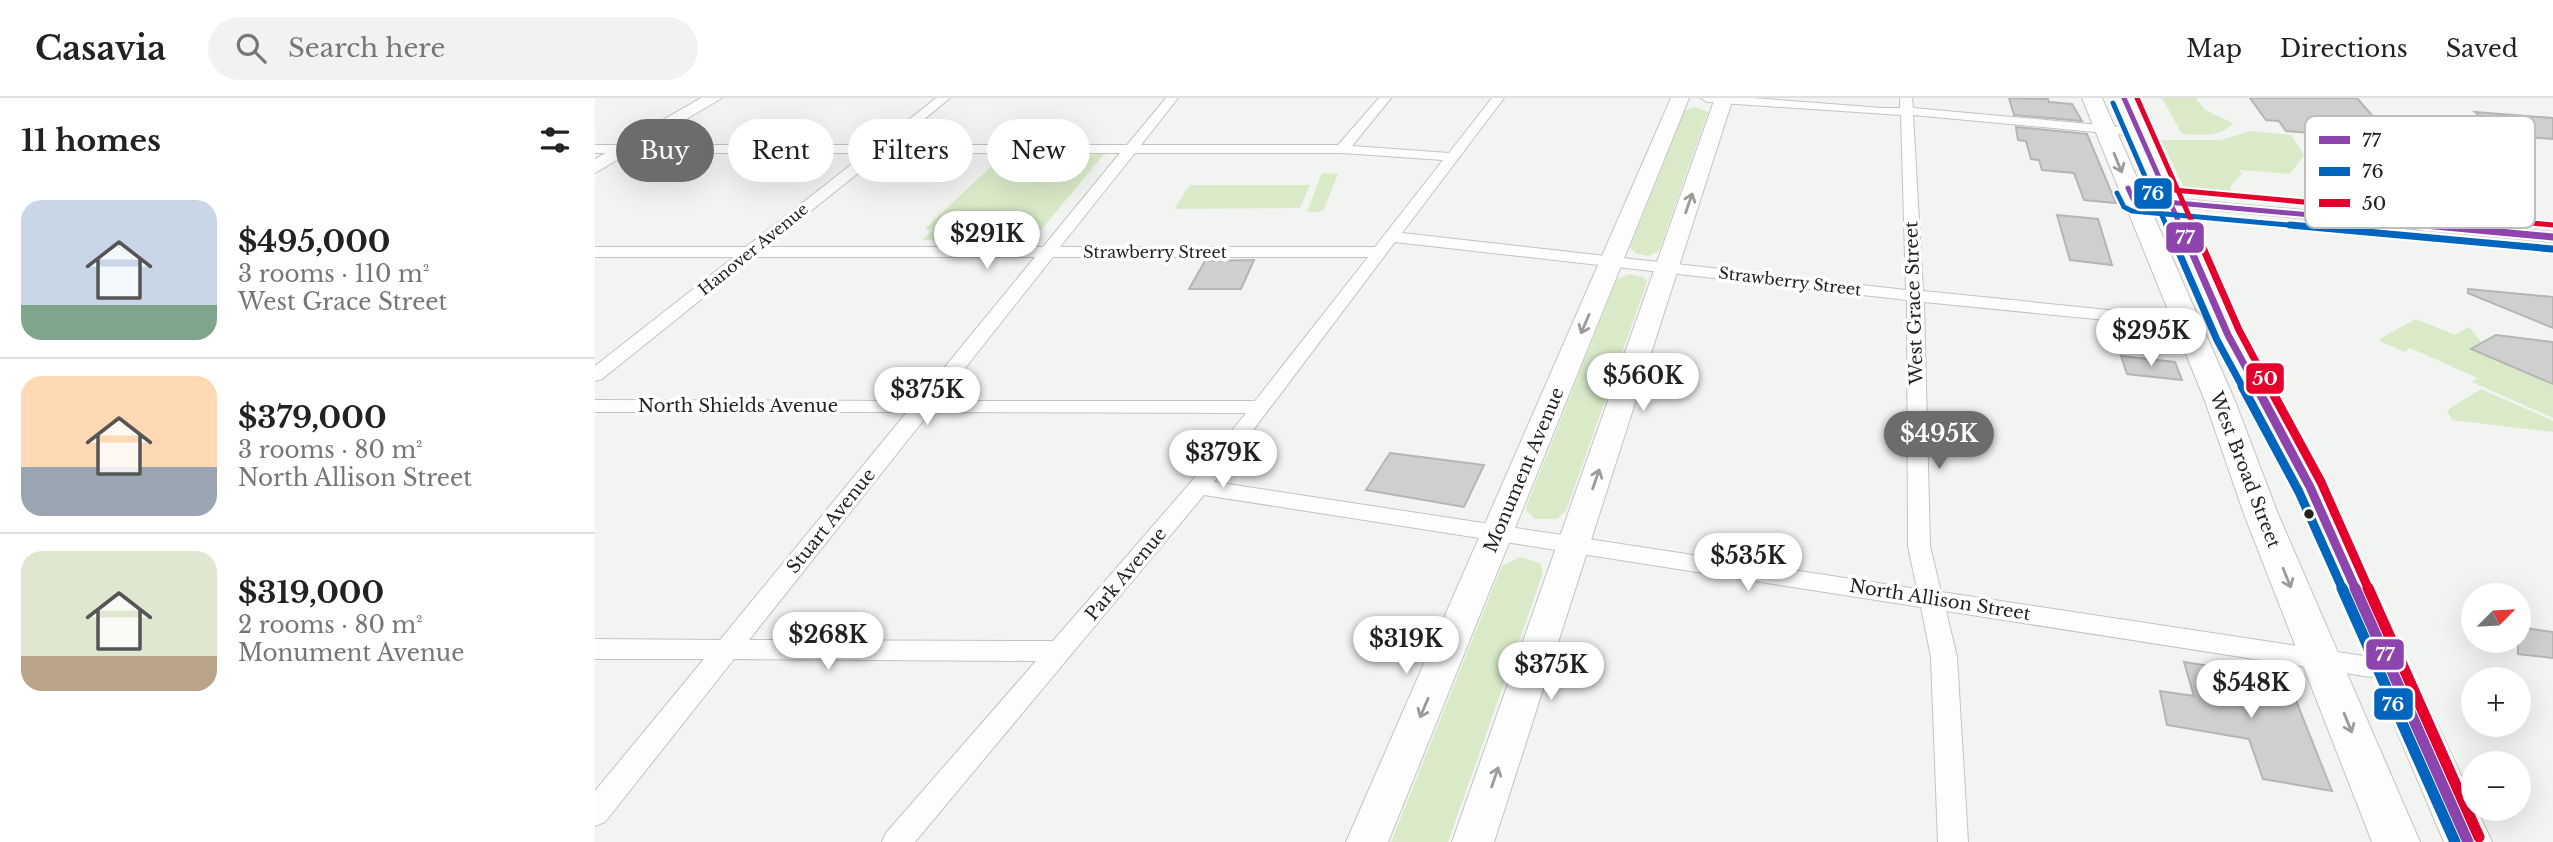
<!DOCTYPE html>
<meta charset="utf-8">
<style>
body{margin:0;font-family:"Libre Baskerville",serif;background:#f2f2f2;color:#222;height:100vh;display:flex;flex-direction:column;font-size:26px;white-space:nowrap}
*{box-sizing:border-box;margin:0}
p{font-size:23px;color:#767676}
.icon{flex:none;width:38px;height:38px;fill:none;stroke:currentColor;stroke-width:2;stroke-linecap:round;stroke-linejoin:round}
.map{position:relative;flex:1;overflow:hidden}
.side{display:flex;flex-direction:column;background:#fff;width:595px}
.side>*{flex:none}
.top-card{position:absolute;left:21px;top:21px;width:665px;height:63px;display:flex;gap:14px}
.needle{width:46px;rotate:66deg}
.buttons{position:absolute;left:1866px;top:485px;display:grid;gap:14px}
.buttons a{display:grid;place-items:center;width:70px;height:70px;border-radius:50%;background:#fff;box-shadow:0 7px 28px #0002;font-size:35px}
.price{position:absolute;translate:-50% -60px;padding:0 16px;border-radius:24px;background:#fff;color:#222;font-size:23px;line-height:46px;filter:drop-shadow(0 2px 4px #0008)}
.price::after{content:'';position:absolute;left:50%;top:42px;width:21px;height:16px;margin-left:-10px;background:inherit;clip-path:polygon(0 0,100% 0,50% 100%)}
.price.current{background:#6b6d6a;color:#fff}
ul{padding:0;list-style:none}
li{display:flex;align-items:center;gap:21px;height:175px;padding:0 21px}
li+li{border-top:2px solid #e0e0e0}
li span{display:grid;place-items:center;flex:none;width:196px;height:140px;border-radius:21px;color:#555}
li>.icon{margin-inline-start:auto}
span .icon{width:84px;height:84px;fill:#fffc;stroke-width:1}
li b{font-size:30px}
h2{display:flex;justify-content:space-between;align-items:center;height:84px;padding:0 21px;font-size:30px}
.tag{padding:0 24px;border-radius:32px;background:#fff;box-shadow:0 7px 28px #0002;font-size:24px;line-height:63px}
.tag.current{background:#6b6d6a;color:#fff}
header{display:flex;align-items:center;gap:42px;box-sizing:border-box;height:98px;padding:0 35px;background:#fff;border-bottom:2px solid #e0e0e0}
header strong{font-size:33px}
nav{display:flex;gap:38px;margin-inline-start:auto;font-size:24px}
.search{width:490px;height:63px;background:#f2f2f2;display:flex;align-items:center;gap:18px;box-sizing:border-box;padding:0 24px;border-radius:38px;color:#767676;font-size:26px}
main{display:flex;flex:1;min-height:0}
.map>svg:first-child{display:block}
.green{fill:#daeac8}
.building{fill:#cfd0ce;stroke:#b4b6b4;stroke-width:2}
.lines{fill:none;stroke-linecap:round;stroke-linejoin:round}
.street-casing{stroke:#c3c4c2;stroke-width:2}
.secondary-casing{stroke:#c3c4c2;stroke-width:2}
.primary-casing{stroke:#c3c4c2;stroke-width:2}
.street{fill:#fdfdfd;fill-rule:evenodd}
.secondary{fill:#fdfdfd;fill-rule:evenodd}
.primary{fill:#fdfdfd;fill-rule:evenodd}
.bus-1-far3-casing{stroke:#fff;stroke-width:9}
.bus-1-far2-casing{stroke:#fff;stroke-width:11}
.bus-1-far1-casing{stroke:#fff;stroke-width:14}
.bus-1-casing{stroke:#fff;stroke-width:17}
.bus-2-far3-casing{stroke:#fff;stroke-width:9}
.bus-2-far2-casing{stroke:#fff;stroke-width:11}
.bus-2-far1-casing{stroke:#fff;stroke-width:14}
.bus-2-casing{stroke:#fff;stroke-width:17}
.bus-3-far3-casing{stroke:#fff;stroke-width:9}
.bus-3-far2-casing{stroke:#fff;stroke-width:11}
.bus-3-far1-casing{stroke:#fff;stroke-width:14}
.bus-3-casing{stroke:#fff;stroke-width:17}
.bus-1-far3{stroke:#8e44ad;stroke-width:5}
.bus-1-far2{stroke:#8e44ad;stroke-width:7}
.bus-1-far1{stroke:#8e44ad;stroke-width:9}
.bus-1{stroke:#8e44ad;stroke-width:11}
.bus-2-far3{stroke:#0065bd;stroke-width:5}
.bus-2-far2{stroke:#0065bd;stroke-width:7}
.bus-2-far1{stroke:#0065bd;stroke-width:9}
.bus-2{stroke:#0065bd;stroke-width:11}
.bus-3-far3{stroke:#e4002b;stroke-width:5}
.bus-3-far2{stroke:#e4002b;stroke-width:7}
.bus-3-far1{stroke:#e4002b;stroke-width:9}
.bus-3{stroke:#e4002b;stroke-width:11}
.oneway{stroke:#9b9b9a}
.bus-dot{fill:#232422;stroke:#fff;stroke-width:2.5}
.labels{text-anchor:middle;dominant-baseline:central;stroke-width:7;stroke-linejoin:round;paint-order:stroke}
.far-street-label{font-size:16px;fill:#232422;stroke:#fff}
.street-label{font-size:18px;fill:#232422;stroke:#fff}
.key{fill:#fff;stroke:#bdbdbd;stroke-width:2}
.key-label{font-size:19px;fill:#232422}
.line-badge{stroke:#fff;stroke-width:2.5}
.badge-label{font-size:19px;text-anchor:middle;font-weight:bold;fill:#fff}
</style>
<header>
<strong>Casavia</strong>
<div class="search"><svg class="icon" aria-label="search" viewBox="0 0 24 24"><circle cx="10" cy="10" r="6"/><path d="M15 15l6 6"/></svg>Search here</div>
<nav><a>Map</a><a>Directions</a><a>Saved</a></nav>
</header>
<main>
<section class="side">
<h2>11 homes<svg class="icon" aria-label="filters" viewBox="0 0 24 24"><path d="M4 7h16M4 17h16"/><circle cx="9" cy="7" r="2"/><circle cx="15" cy="17" r="2"/></svg></h2>
<ul>
<li><span style="background:linear-gradient(#c9d6e8 75%,#7fa58c 0)"><svg class="icon" aria-label="home" viewBox="0 0 24 24"><path d="M3 11l9-7 9 7M6 9v11h12V9"/></svg></span><div><b>$495,000</b><p>3 rooms · 110 m²</p><p>West Grace Street</p></div></li>
<li><span style="background:linear-gradient(#ffd9b3 65%,#9aa5b1 0)"><svg class="icon" aria-label="home" viewBox="0 0 24 24"><path d="M3 11l9-7 9 7M6 9v11h12V9"/></svg></span><div><b>$379,000</b><p>3 rooms · 80 m²</p><p>North Allison Street</p></div></li>
<li><span style="background:linear-gradient(#dfe7d0 75%,#b9a48a 0)"><svg class="icon" aria-label="home" viewBox="0 0 24 24"><path d="M3 11l9-7 9 7M6 9v11h12V9"/></svg></span><div><b>$319,000</b><p>2 rooms · 80 m²</p><p>Monument Avenue</p></div></li>
</ul>
</section>
<div class="map">
<svg width="1958" height="744" viewBox="0 0 1958 744">
<rect width="100%" height="100%" fill="#f2f4f1"/>
<g class="green">
<path d="M1567,0H1601L1610,12L1638,25C1627,40 1604,37 1587,36Z"/>
<path d="M1099,9L1113,14L1064,153L1053,158L1042,156L1035,150L1090,12Z"/>
<path d="M1656,33L1696,37L1709,57L1695,76L1644,72L1647,76L1635,89L1641,101L1592,96L1566,42H1626Z"/>
<path d="M410,55H454L453,58L509,56L437,143L327,142L338,132L330,131Z"/>
<path d="M727,75L743,76L729,111L724,114H712Z"/>
<path d="M595,87H715L705,110L579,111Z"/>
<path d="M1034,176L1049,179L1052,184L971,413L962,421H939L931,412L932,407L1022,181Z"/>
<path d="M1821,221L1860,237L1874,229L1887,245L1877,252L1958,286V320L1877,284L1883,280L1815,250L1809,254L1785,243L1786,240Z"/>
<path d="M1886,291L1958,323V334L1857,322L1852,312Z"/>
<path d="M925,459L945,465L948,475L853,744H796L907,468Z"/>
</g>
<g class="building">
<path d="M1414,0L1453,1L1454,4L1477,6L1487,23L1419,17Z"/>
<path d="M1655,0H1762L1781,22H1775L1781,28L1763,27L1753,38L1691,33L1684,23L1671,22Z"/>
<path d="M1880,14L1958,20V41L1906,37Z"/>
<path d="M1421,29L1492,36L1521,105L1489,102L1479,75L1447,72L1444,62L1436,61L1431,43L1423,42Z"/>
<path d="M1462,117L1503,121L1517,167L1475,162Z"/>
<path d="M659,162L646,191H594L610,163Z"/>
<path d="M1873,191L1958,199V230L1873,195Z"/>
<path d="M1901,237L1958,244V286L1876,251Z"/>
<path d="M1526,258L1580,264L1587,282L1532,276Z"/>
<path d="M795,355L889,367L869,409L771,392Z"/>
<path d="M1923,529L1958,534V560L1923,556Z"/>
<path d="M1589,564L1692,580L1737,693L1668,681L1654,641L1572,627L1565,593L1599,598Z"/>
</g>
<g class="lines">
<g class="street-casing">
<g id="street">
<path d="M341,0H355L298,47H532L571,0H583L546,47H743L784,0H796L757,48L854,55L897,0H909L807,135L1311,192L1306,17L1112,4L1106,0H1158L1288,10H1305V0H1317L1318,10L1548,31L1549,34L1543,38L1318,17L1328,193L1592,220L1601,225L1592,230L1329,204L1335,448L1346,494L1795,562L1804,565L1808,572L1804,579L1795,582L1351,513L1362,559L1373,744H1343L1336,559L1326,509L609,397L320,744H287L291,735L441,563L139,561L10,724L0,728V693L109,561H0V541L125,542L312,314H0V302L322,303L440,159H159L7,281L0,283V268L139,159H0V149H151L271,55H0V47H282ZM288,55H525L448,149H171ZM540,55H747L848,62L780,149H465ZM800,144L1312,202L1313,448L1322,491L619,384ZM458,159H773L660,303H344ZM335,314L651,315L596,384L458,543L154,542Z"/>
<path d="M1538,97L1958,134V144L1533,104V98Z"/>
</g>
</g>
<g class="secondary-casing">
<g id="secondary">
<path d="M106,0H127L0,75V61Z"/>
<path d="M1076,0H1094L793,744H751Z"/>
<path d="M1120,0H1138L899,744H857Z"/>
</g>
</g>
<g class="primary-casing">
<g id="primary">
<path d="M1487,0H1507L1640,303L1683,416L1825,744H1777L1649,416L1610,303Z"/>
<path d="M1519,0H1539L1647,237L1732,389L1878,703V710H1881L1897,744H1849L1698,389L1619,237Z"/>
</g>
</g>
<use href="#street" class="street"/>
<use href="#secondary" class="secondary"/>
<use href="#primary" class="primary"/>
<g class="bus-1-far3-casing">
<g id="bus-1-far3">
<path d="M1529,0L1586,129"/>
<path d="M1533,90L1538,101L1848,129"/>
</g>
</g>
<g class="bus-1-far2-casing">
<g id="bus-1-far2">
<path d="M1585,127L1633,237L1662,290"/>
<path d="M1829,127L1958,139"/>
</g>
</g>
<g class="bus-1-far1-casing">
<path id="bus-1-far1" d="M1661,288L1715,389L1761,492"/>
</g>
<g class="bus-1-casing">
<path id="bus-1" d="M1760,490L1873,744"/>
</g>
<g class="bus-2-far3-casing">
<g id="bus-2-far3">
<path d="M1518,5L1572,129"/>
<path d="M1522,95L1529,109L1537,113L1715,129"/>
</g>
</g>
<g class="bus-2-far2-casing">
<g id="bus-2-far2">
<path d="M1572,127L1622,242L1648,290"/>
<path d="M1695,127L1957,151"/>
</g>
</g>
<g class="bus-2-far1-casing">
<path id="bus-2-far1" d="M1647,288L1704,394L1748,492"/>
</g>
<g class="bus-2-casing">
<path id="bus-2" d="M1747,490L1860,744"/>
</g>
<g class="bus-3-far3-casing">
<g id="bus-3-far3">
<path d="M1542,0L1599,129"/>
<path d="M1544,85L1546,89L1958,127"/>
</g>
</g>
<g class="bus-3-far2-casing">
<path id="bus-3-far2" d="M1598,127L1644,232L1675,290"/>
</g>
<g class="bus-3-far1-casing">
<path id="bus-3-far1" d="M1674,288L1726,384L1774,492"/>
</g>
<g class="bus-3-casing">
<path id="bus-3" d="M1773,490L1884,739"/>
</g>
<use href="#bus-1-far3" class="bus-1-far3"/>
<use href="#bus-1-far2" class="bus-1-far2"/>
<use href="#bus-1-far1" class="bus-1-far1"/>
<use href="#bus-1" class="bus-1"/>
<use href="#bus-2-far3" class="bus-2-far3"/>
<use href="#bus-2-far2" class="bus-2-far2"/>
<use href="#bus-2-far1" class="bus-2-far1"/>
<use href="#bus-2" class="bus-2"/>
<use href="#bus-3-far3" class="bus-3-far3"/>
<use href="#bus-3-far2" class="bus-3-far2"/>
<use href="#bus-3-far1" class="bus-3-far1"/>
<use href="#bus-3" class="bus-3"/>
</g>
<defs><path id="oneway-shaft" d="M-6 0H5M1.5-3L5.5 0L1.5 3" fill="none" stroke-width="1.6" stroke-linecap="round" stroke-linejoin="round" transform="scale(1.75)"/></defs>
<g class="oneway">
<use href="#oneway-shaft" transform="translate(1523 65) rotate(68)"/>
<use href="#oneway-shaft" transform="translate(1094 105) rotate(-71)"/>
<use href="#oneway-shaft" transform="translate(990 226) rotate(113)"/>
<use href="#oneway-shaft" transform="translate(1001 381) rotate(-71)"/>
<use href="#oneway-shaft" transform="translate(1692 480) rotate(68)"/>
<use href="#oneway-shaft" transform="translate(829 610) rotate(113)"/>
<use href="#oneway-shaft" transform="translate(1753 625) rotate(68)"/>
<use href="#oneway-shaft" transform="translate(900 679) rotate(-71)"/>
</g>
<circle class="bus-dot" cx="1714" cy="416" r="6"/>
<g class="labels">
<g class="far-street-label">
<text transform="translate(158 151) rotate(-39)">Hanover Avenue</text>
<text x="560" y="154">Strawberry Street</text>
<text transform="translate(1195 183) rotate(7)">Strawberry Street</text>
</g>
<g class="street-label">
<text transform="translate(1319 205) rotate(-92)">West Grace Street</text>
<text x="143" y="308">North Shields Avenue</text>
<text transform="translate(929 372) rotate(-67)">Monument Avenue</text>
<text transform="translate(1650 372) rotate(69)">West Broad Street</text>
<text transform="translate(236 423) rotate(-51)">Stuart Avenue</text>
<text transform="translate(531 476) rotate(-50)">Park Avenue</text>
<text transform="translate(1345 502) rotate(9)">North Allison Street</text>
</g>
</g>
<rect x="1710" y="18" width="230" height="112" rx="10" class="key"/>
<rect x="1724" y="38" width="31" height="8" fill="#8e44ad"/>
<rect x="1724" y="69" width="31" height="9" fill="#0065bd"/>
<rect x="1724" y="101" width="31" height="8" fill="#e4002b"/>
<g class="key-label">
<text x="1767" y="49">77</text>
<text x="1767" y="80">76</text>
<text x="1767" y="112">50</text>
</g>
<g class="line-badge">
<rect x="1538" y="79" width="40" height="33" rx="7" fill="#0065bd"/>
<rect x="1570" y="123" width="40" height="33" rx="7" fill="#8e44ad"/>
<rect x="1650" y="264" width="40" height="33" rx="7" fill="#e4002b"/>
<rect x="1770" y="540" width="40" height="33" rx="7" fill="#8e44ad"/>
<rect x="1778" y="589" width="41" height="34" rx="7" fill="#0065bd"/>
</g>
<g class="badge-label">
<text x="1558" y="102">76</text>
<text x="1590" y="146">77</text>
<text x="1670" y="287">50</text>
<text x="1790" y="563">77</text>
<text x="1798" y="613">76</text>
</g>
</svg>
<div class="buttons">
<a><svg class="needle" viewBox="-14 -14 28 28"><path d="M0-13l5 13h-10z" fill="#e53935"/><path d="M0 13l5-13h-10z" fill="#767676"/></svg></a>
<a>+</a>
<a>−</a>
</div>
<b class="price" style="left:392px;top:173px">$291K</b>
<b class="price" style="left:1556px;top:270px">$295K</b>
<b class="price" style="left:1048px;top:315px">$560K</b>
<b class="price" style="left:332px;top:329px">$375K</b>
<b class="price current" style="left:1344px;top:373px">$495K</b>
<b class="price" style="left:628px;top:392px">$379K</b>
<b class="price" style="left:1153px;top:495px">$535K</b>
<b class="price" style="left:233px;top:574px">$268K</b>
<b class="price" style="left:811px;top:578px">$319K</b>
<b class="price" style="left:956px;top:604px">$375K</b>
<b class="price" style="left:1656px;top:622px">$548K</b>
<div class="top-card">
<a class="tag current">Buy</a>
<a class="tag">Rent</a>
<a class="tag">Filters</a>
<a class="tag">New</a>
</div>
</div>
</main>
